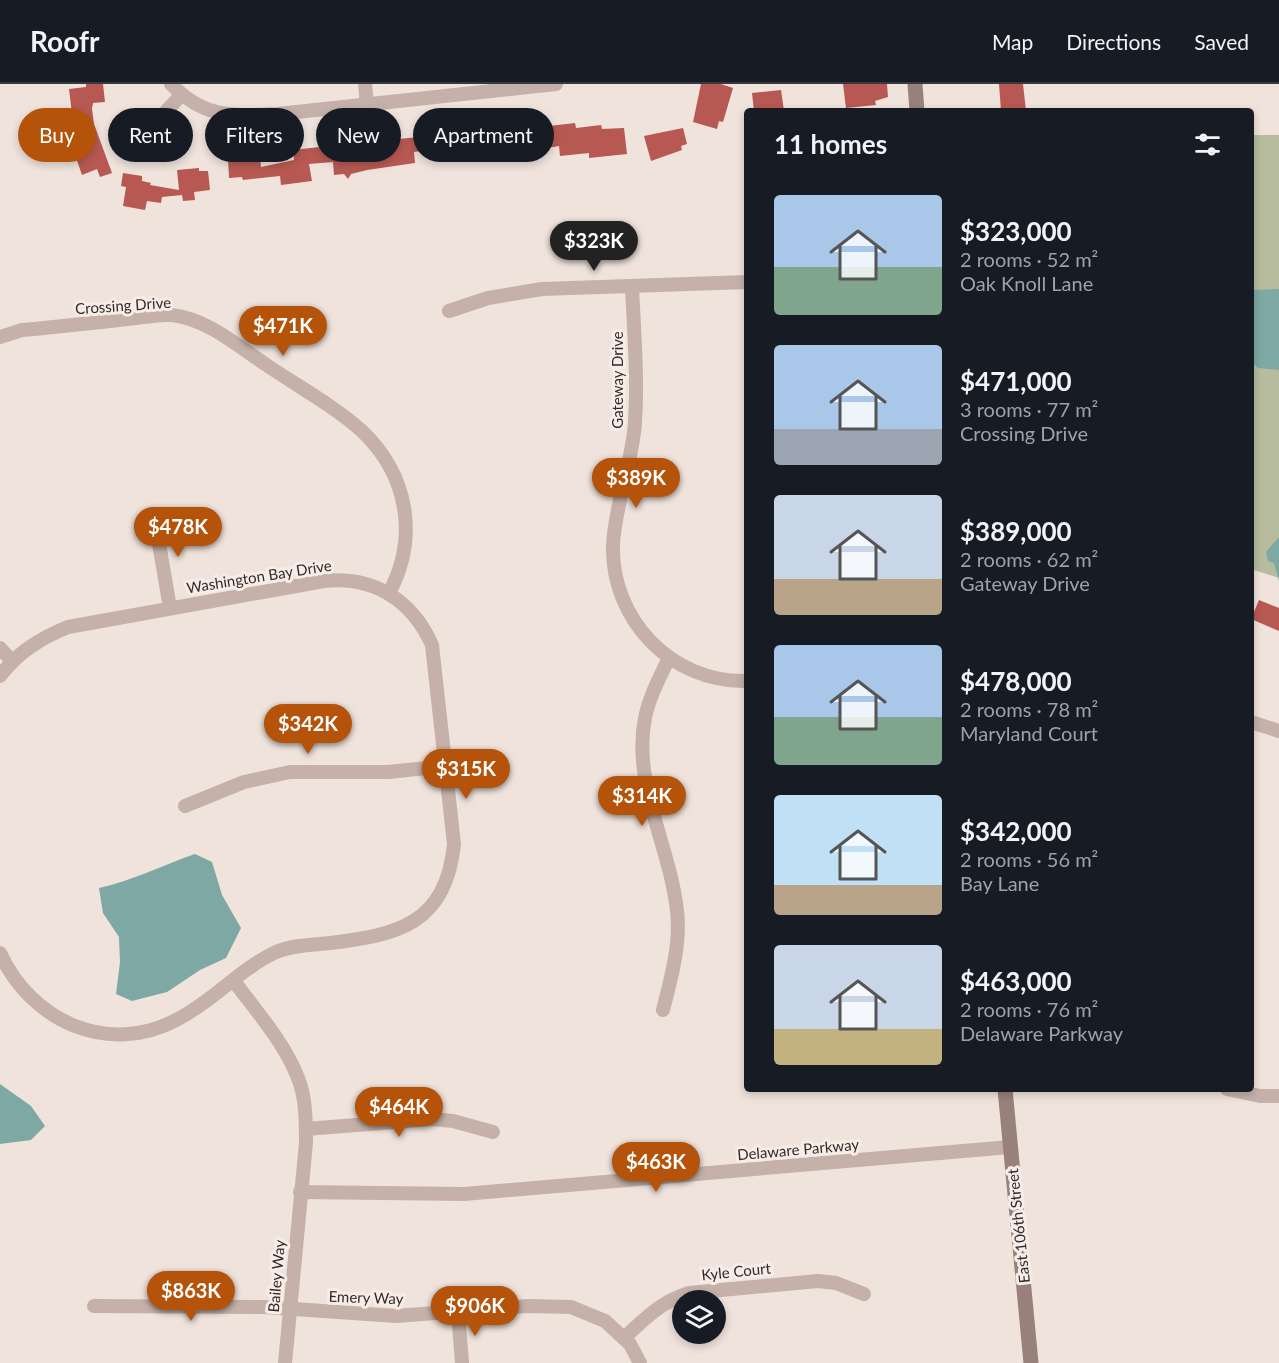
<!DOCTYPE html>
<meta charset="utf-8">
<style>
body{margin:0;font-family:Lato,sans-serif;background:#242831;color:#f1f3f6;height:100vh;display:flex;flex-direction:column;font-size:22px;white-space:nowrap}
*{box-sizing:border-box;margin:0}
p{font-size:20px;color:#9ea1a6}
.icon{flex:none;width:33px;height:33px;fill:none;stroke:currentColor;stroke-width:2;stroke-linecap:round;stroke-linejoin:round}
.map{position:relative;flex:1;overflow:hidden}
.panel{position:absolute;left:744px;top:24px;width:510px;height:984px;display:flex;flex-direction:column;background:#171b24;border-radius:6px;box-shadow:0 3px 9px #0003}
.panel>*{flex:none}
.hud{position:absolute;left:18px;top:24px;width:570px;height:54px;display:flex;gap:12px}
.tools{position:absolute;left:672px;top:1206px;display:grid;gap:12px}
.tools a{display:grid;place-items:center;width:54px;height:54px;border-radius:50%;background:#171b24;box-shadow:0 3px 9px #0003;font-size:30px}
.price{position:absolute;translate:-50% -51px;padding:0 14px;border-radius:21px;background:#b45309;color:#fff;font-size:20px;line-height:39px;filter:drop-shadow(0 2px 3px #0008)}
.price::after{content:'';position:absolute;left:50%;top:36px;width:18px;height:14px;margin-left:-9px;background:inherit;clip-path:polygon(0 0,100% 0,50% 100%)}
.price.current{background:#222;color:#fff}
ul{padding:0;list-style:none}
li{display:flex;align-items:center;gap:18px;height:150px;padding:0 30px}
li span{display:grid;place-items:center;flex:none;width:168px;height:120px;border-radius:6px;color:#555}
li>.icon{margin-inline-start:auto}
span .icon{width:72px;height:72px;fill:#fffc;stroke-width:1}
li b{font-size:26px}
h2{display:flex;justify-content:space-between;align-items:center;height:72px;padding:0 30px;font-size:26px}
.pill{padding:0 21px;border-radius:27px;background:#171b24;box-shadow:0 3px 9px #0003;font-size:21px;line-height:54px}
.pill.current{background:#b45309;color:#fff}
header{display:flex;align-items:center;gap:36px;box-sizing:border-box;height:84px;padding:0 30px;background:#171b24;border-bottom:2px solid #363941}
header strong{font-size:28px}
nav{display:flex;gap:33px;margin-inline-start:auto;font-size:21px}
.map>svg:first-child{display:block}
.green{fill:#b7bc9e}
.water{fill:#7ea8a3}
.building{fill:#b75952}
.lines{fill:none;stroke-linecap:round;stroke-linejoin:round}
.street{stroke:#c5b1a9;stroke-width:14}
.secondary{stroke:#98817b;stroke-width:15}
.labels{text-anchor:middle;dominant-baseline:central;stroke-width:6;stroke-linejoin:round;paint-order:stroke}
.street-label{font-size:15px;fill:#332a28;stroke:#f7ede8}
</style>
<header>
<strong>Roofr</strong>
<nav><a>Map</a><a>Directions</a><a>Saved</a></nav>
</header>
<div class="map">
<svg width="1279" height="1279" viewBox="0 0 1279 1279">
<rect width="100%" height="100%" fill="#efe3dc"/>
<path class="green" d="M1251,51H1279V494L1251,485Z"/>
<g class="water">
<path d="M1279,205V286L1258,284L1251,277V206Z"/>
<path d="M1279,453V497L1274,479L1268,477L1266,468Z"/>
<path d="M195,770L212,778L222,811L241,844L226,874L200,886L167,908L132,917L116,910L120,878L119,853L103,829L99,804C132,797 163,781 195,770Z"/>
<path d="M0,1000L31,1022L45,1042L31,1056L0,1060Z"/>
</g>
<g class="building">
<path d="M86,0H103L105,18L93,19L92,25L94,40L112,89L100,93L97,85L82,91L73,65L85,60L77,38H73L69,5L86,3Z"/>
<path d="M701,0H721L733,4L723,38L719,37L717,45L693,38Z"/>
<path d="M843,0H887L888,13L875,17L876,21L846,24Z"/>
<path d="M999,0H1023L1026,27H1001Z"/>
<path d="M781,6L784,27H754L752,9Z"/>
<path d="M575,39L576,44L601,41L602,45L624,44L627,70L589,74V69L560,72L559,62L548,64V60L514,64L515,73L487,76L486,71L442,76L441,66L436,65L414,68L415,79L367,86L351,90L348,95L344,90L334,91L333,78L309,80L312,97L281,101L280,92L243,96L242,93L229,94L228,75L260,73L261,83L294,76L293,66L346,60L353,61L354,65L358,64V67L390,62V59L399,58V55L455,49V53Z"/>
<path d="M683,44L687,60L681,62L682,66L651,77L644,52Z"/>
<path d="M199,84V87H208L210,106L194,108L195,116L183,117L182,111L162,113L161,119L147,117L145,126L123,122L126,103L121,102L123,89L142,92V97L151,99L150,101L179,106L177,86Z"/>
<path d="M1259,516L1279,524V547L1251,535Z"/>
</g>
<g class="lines">
<g class="street">
<path d="M171,0C204,35 234,32 278,30L556,0"/>
<path d="M365,0L367,21"/>
<path d="M151,44L181,11"/>
<path d="M632,203C634,248 638,294 635,339C632,380 615,420 613,461C611,536 672,599 747,597"/>
<path d="M449,227L488,214L542,205L747,198"/>
<path d="M0,253L22,246C57,243 92,239 127,235C141,234 158,230 172,231C208,235 239,263 268,282C299,303 334,322 362,347C408,391 419,453 389,509"/>
<path d="M154,430L170,524"/>
<path d="M0,564L12,577"/>
<path d="M0,592C18,568 41,554 68,543L324,497C374,492 412,516 432,561L454,760C446,840 398,851 330,859C312,861 292,861 276,868C240,885 213,917 178,935C108,973 31,937 0,869"/>
<path d="M1251,638L1279,647"/>
<path d="M185,722L244,698L290,688H388L446,682"/>
<path d="M234,897C256,927 284,958 298,994C306,1013 306,1038 306,1059L285,1279"/>
<path d="M663,926C671,895 681,859 677,827C670,762 632,699 645,634C649,613 660,593 669,574"/>
<path d="M1227,1005L1260,1012H1279"/>
<path d="M306,1045L432,1035L453,1037L493,1048"/>
<path d="M300,1108L464,1110L1010,1063"/>
<path d="M94,1222L265,1223L396,1232L528,1222L571,1223L605,1237L630,1260L640,1279"/>
<path d="M458,1229L462,1279"/>
<path d="M624,1254C644,1235 662,1217 689,1209L818,1197L836,1199L864,1210"/>
</g>
<g class="secondary">
<path d="M915,0L917,27"/>
<path d="M1005,1005L1031,1279"/>
</g>
</g>
<g class="labels">
<g class="street-label">
<text transform="translate(123 221) rotate(-4)">Crossing Drive</text>
<text transform="translate(617 296) rotate(-90)">Gateway Drive</text>
<text transform="translate(259 492) rotate(-9)">Washington Bay Drive</text>
<text transform="translate(798 1065) rotate(-5)">Delaware Parkway</text>
<text transform="translate(1018 1142) rotate(-96)">East 106th Street</text>
<text transform="translate(736 1187) rotate(-6)">Kyle Court</text>
<text transform="translate(276 1192) rotate(-85)">Bailey Way</text>
<text transform="translate(366 1213) rotate(2)">Emery Way</text>
</g>
</g>
</svg>
<div class="tools">
<a><svg class="icon" aria-label="layers" viewBox="0 0 24 24"><path d="M12 4l9 5-9 5-9-5zM3 14l9 5 9-5"/></svg></a>
</div>
<b class="price current" style="left:594px;top:188px">$323K</b>
<b class="price" style="left:283px;top:273px">$471K</b>
<b class="price" style="left:636px;top:425px">$389K</b>
<b class="price" style="left:178px;top:474px">$478K</b>
<b class="price" style="left:308px;top:671px">$342K</b>
<b class="price" style="left:466px;top:716px">$315K</b>
<b class="price" style="left:642px;top:743px">$314K</b>
<b class="price" style="left:399px;top:1054px">$464K</b>
<b class="price" style="left:656px;top:1109px">$463K</b>
<b class="price" style="left:191px;top:1238px">$863K</b>
<b class="price" style="left:475px;top:1253px">$906K</b>
<div class="hud">
<a class="pill current">Buy</a>
<a class="pill">Rent</a>
<a class="pill">Filters</a>
<a class="pill">New</a>
<a class="pill">Apartment</a>
</div>
<section class="panel">
<h2>11 homes<svg class="icon" aria-label="filters" viewBox="0 0 24 24"><path d="M4 7h16M4 17h16"/><circle cx="9" cy="7" r="2"/><circle cx="15" cy="17" r="2"/></svg></h2>
<ul>
<li><span style="background:linear-gradient(#a9c7e8 60%,#7fa58c 0)"><svg class="icon" aria-label="home" viewBox="0 0 24 24"><path d="M3 11l9-7 9 7M6 9v11h12V9"/></svg></span><div><b>$323,000</b><p>2 rooms · 52 m²</p><p>Oak Knoll Lane</p></div></li>
<li><span style="background:linear-gradient(#a9c7e8 70%,#9aa5b1 0)"><svg class="icon" aria-label="home" viewBox="0 0 24 24"><path d="M3 11l9-7 9 7M6 9v11h12V9"/></svg></span><div><b>$471,000</b><p>3 rooms · 77 m²</p><p>Crossing Drive</p></div></li>
<li><span style="background:linear-gradient(#c9d6e8 70%,#b9a48a 0)"><svg class="icon" aria-label="home" viewBox="0 0 24 24"><path d="M3 11l9-7 9 7M6 9v11h12V9"/></svg></span><div><b>$389,000</b><p>2 rooms · 62 m²</p><p>Gateway Drive</p></div></li>
<li><span style="background:linear-gradient(#a9c7e8 60%,#7fa58c 0)"><svg class="icon" aria-label="home" viewBox="0 0 24 24"><path d="M3 11l9-7 9 7M6 9v11h12V9"/></svg></span><div><b>$478,000</b><p>2 rooms · 78 m²</p><p>Maryland Court</p></div></li>
<li><span style="background:linear-gradient(#bfe0f5 75%,#b9a48a 0)"><svg class="icon" aria-label="home" viewBox="0 0 24 24"><path d="M3 11l9-7 9 7M6 9v11h12V9"/></svg></span><div><b>$342,000</b><p>2 rooms · 56 m²</p><p>Bay Lane</p></div></li>
<li><span style="background:linear-gradient(#c9d6e8 70%,#c2b280 0)"><svg class="icon" aria-label="home" viewBox="0 0 24 24"><path d="M3 11l9-7 9 7M6 9v11h12V9"/></svg></span><div><b>$463,000</b><p>2 rooms · 76 m²</p><p>Delaware Parkway</p></div></li>
</ul>
</section>
</div>
